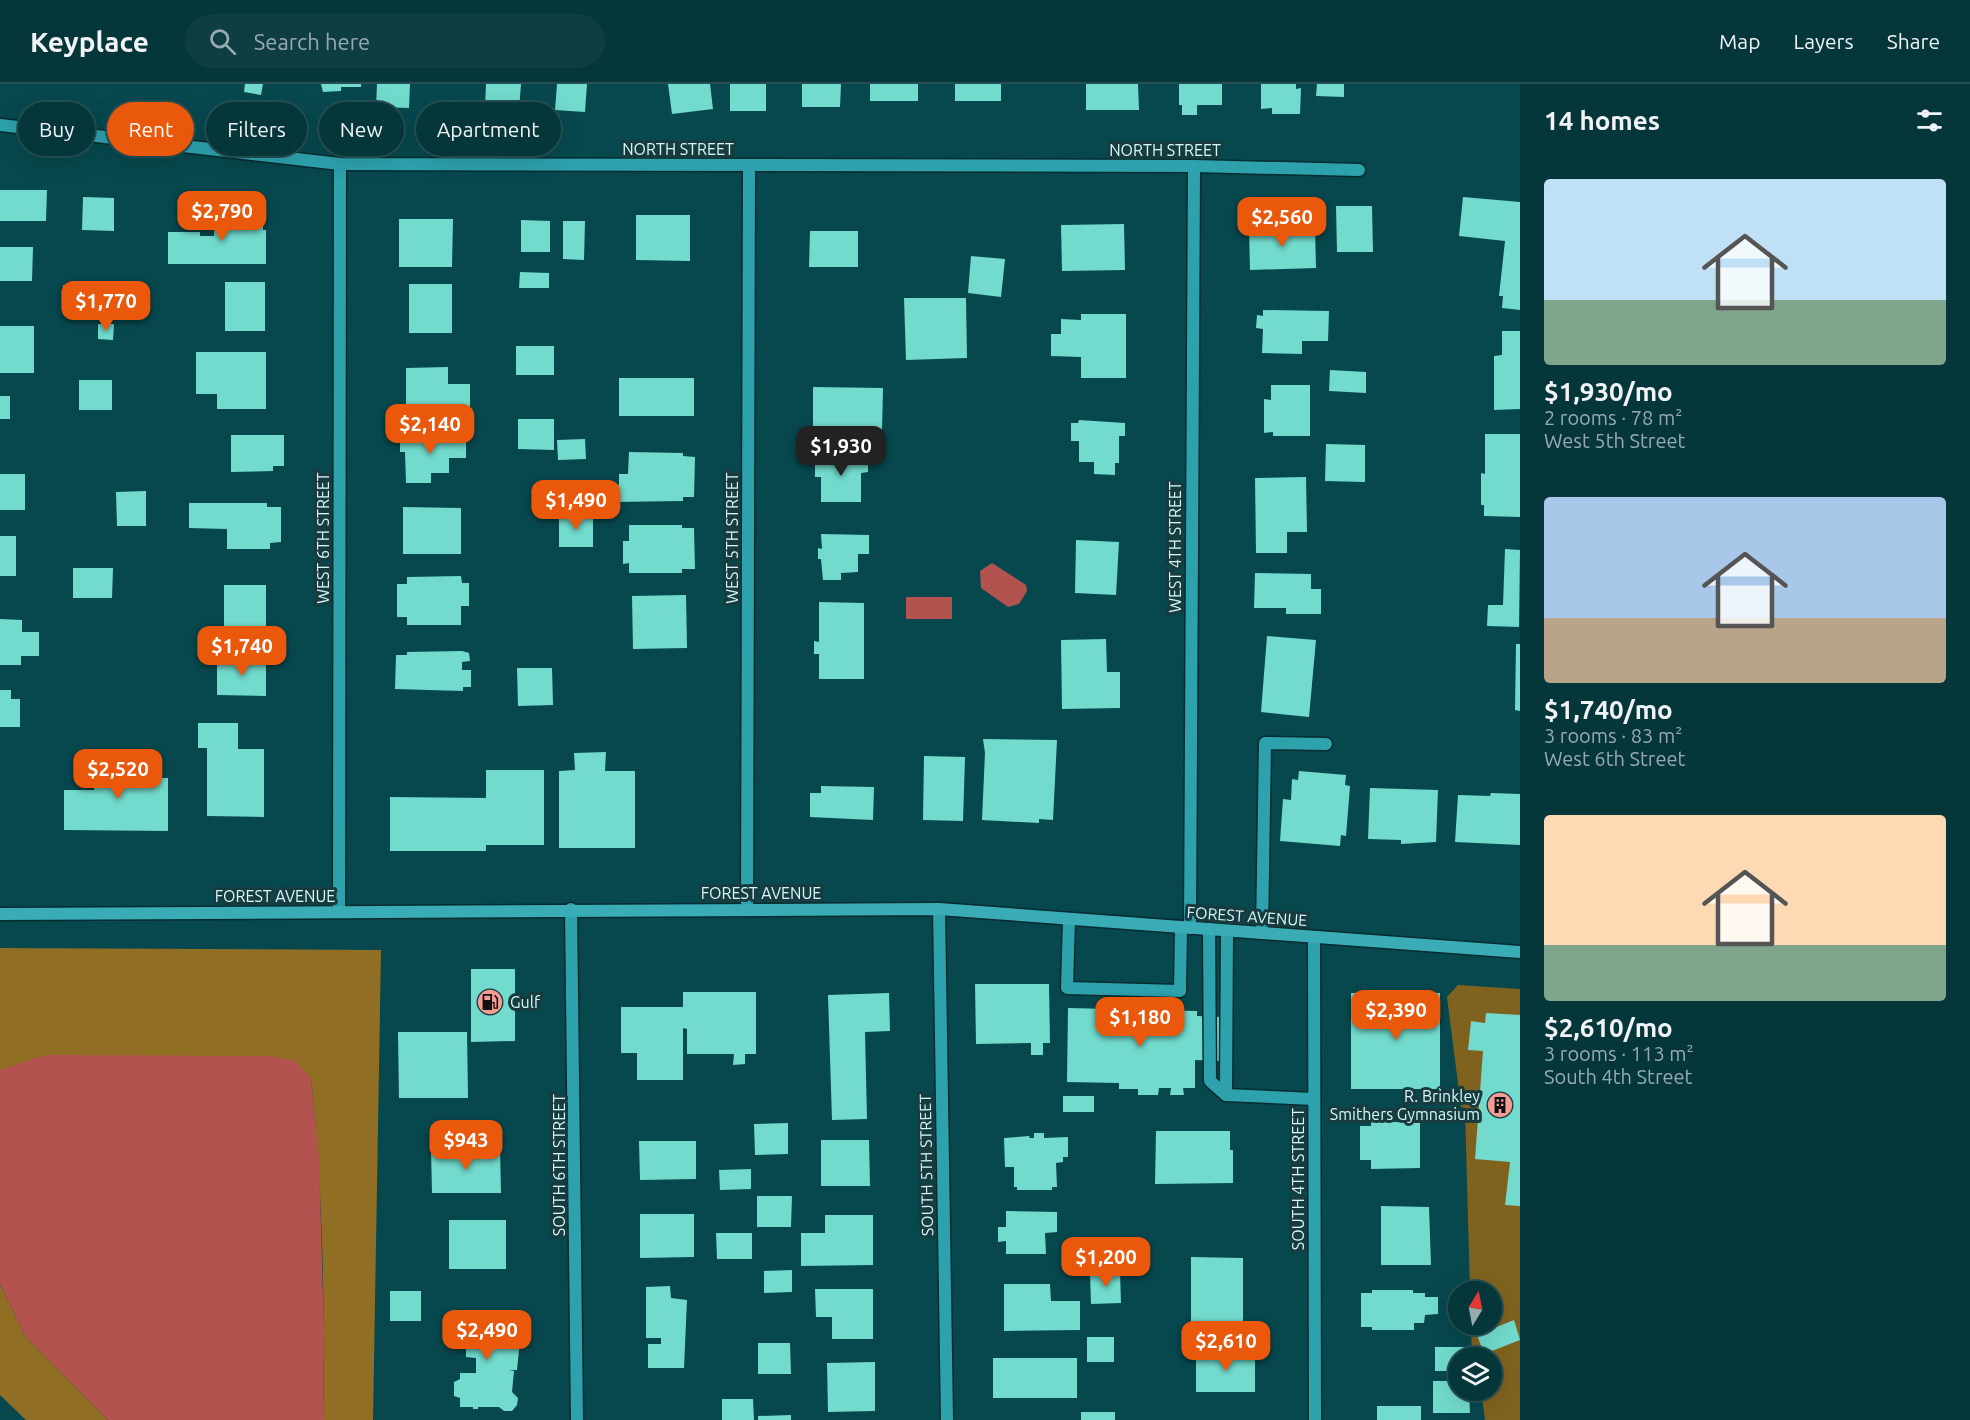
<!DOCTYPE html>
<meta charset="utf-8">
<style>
body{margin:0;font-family:Ubuntu,sans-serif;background:#0e3e42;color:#f1f3f6;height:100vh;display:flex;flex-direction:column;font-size:22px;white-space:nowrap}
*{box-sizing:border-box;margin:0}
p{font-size:20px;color:#97abaf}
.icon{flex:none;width:33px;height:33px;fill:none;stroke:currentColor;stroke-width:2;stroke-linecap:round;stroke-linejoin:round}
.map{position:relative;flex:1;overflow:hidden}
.drawer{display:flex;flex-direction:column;background:#05363a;width:450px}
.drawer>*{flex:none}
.guide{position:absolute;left:18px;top:18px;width:570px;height:54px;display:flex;gap:12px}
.needle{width:39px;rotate:10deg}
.controls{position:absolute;left:1448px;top:1197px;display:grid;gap:12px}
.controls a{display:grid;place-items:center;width:54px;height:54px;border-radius:50%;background:#05363a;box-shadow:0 6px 24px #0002,0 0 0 2px #265054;font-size:30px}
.price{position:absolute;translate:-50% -51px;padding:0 14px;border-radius:12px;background:#ea580c;color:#fff;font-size:20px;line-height:39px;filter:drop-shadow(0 2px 3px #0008)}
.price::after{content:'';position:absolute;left:50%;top:36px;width:18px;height:14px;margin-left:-9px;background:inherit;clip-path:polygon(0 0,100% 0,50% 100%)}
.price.selected{background:#222;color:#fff}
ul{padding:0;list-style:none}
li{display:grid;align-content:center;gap:12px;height:318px;padding:0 24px}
li span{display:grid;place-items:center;height:186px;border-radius:6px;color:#555}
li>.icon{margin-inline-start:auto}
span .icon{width:108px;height:108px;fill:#fffc;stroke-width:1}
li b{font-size:26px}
h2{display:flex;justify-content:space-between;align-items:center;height:72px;padding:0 24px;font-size:26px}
.chip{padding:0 21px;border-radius:27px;background:#05363a;box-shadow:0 6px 24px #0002,0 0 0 2px #265054;font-size:21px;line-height:54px}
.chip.selected{background:#ea580c;color:#fff}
header{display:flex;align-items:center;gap:36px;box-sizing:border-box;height:84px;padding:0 30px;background:#05363a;border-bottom:2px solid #265054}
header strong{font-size:28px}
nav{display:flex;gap:33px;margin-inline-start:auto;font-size:21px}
.search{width:420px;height:54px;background:#0e3e42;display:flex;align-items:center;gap:15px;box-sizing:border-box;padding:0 21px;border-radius:33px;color:#97abaf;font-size:22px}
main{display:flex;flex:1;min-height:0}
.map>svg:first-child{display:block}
.green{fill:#80621f}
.forest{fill:#906f24}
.water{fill:#b25350}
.building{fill:#72dbcd}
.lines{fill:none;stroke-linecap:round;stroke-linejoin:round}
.service-casing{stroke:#082c2f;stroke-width:15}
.minor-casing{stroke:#082c2f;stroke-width:15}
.secondary-casing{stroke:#082c2f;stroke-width:15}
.service{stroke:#2da1ac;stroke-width:12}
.minor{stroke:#2da1ac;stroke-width:12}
.secondary{stroke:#39acb6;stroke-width:12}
.labels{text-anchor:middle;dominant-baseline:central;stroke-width:6;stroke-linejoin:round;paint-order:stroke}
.street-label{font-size:16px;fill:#d2f9fd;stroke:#193b3e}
.poi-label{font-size:16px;fill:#d2f9fd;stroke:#193b3e;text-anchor:start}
</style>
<header>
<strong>Keyplace</strong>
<div class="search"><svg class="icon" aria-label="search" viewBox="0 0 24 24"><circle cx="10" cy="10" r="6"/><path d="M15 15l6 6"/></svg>Search here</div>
<nav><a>Map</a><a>Layers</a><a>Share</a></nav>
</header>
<main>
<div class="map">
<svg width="1520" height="1336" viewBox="0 0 1520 1336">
<rect width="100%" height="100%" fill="#07484e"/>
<path class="green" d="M1458,901L1520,905V1336H1485L1481,1307L1491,1306V1274L1472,1273L1471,1241L1491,1240V1208L1470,1207L1465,1024L1461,1023L1447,913Z"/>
<g class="forest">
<path d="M0,864L381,866L373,1336H323C325,1222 323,1108 311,994L0,986Z"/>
<path d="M0,1200L25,1252L108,1336H26L0,1311Z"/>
</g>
<g class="water">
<path d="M992,479L1026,501L1027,507L1019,520L1008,523L981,504L980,487Z"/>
<rect x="906" y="513" width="46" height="22"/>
<path d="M45,971L264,972L294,976L311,994L319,1074L324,1247L323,1336H108L25,1252L0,1200V986Z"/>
</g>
<g class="building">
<path d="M245,0H263L261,11L244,8Z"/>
<path d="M321,0H361V3H341V7L323,8Z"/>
<path d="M377,0H410L409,24L376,23Z"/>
<path d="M486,0H521L519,26L485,24Z"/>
<path d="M557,0H587L585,28L555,26Z"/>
<path d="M668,0H710L713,25L672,30Z"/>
<rect x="730" y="0" width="36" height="27"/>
<path d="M802,0H841L840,23H802Z"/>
<rect x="870" y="0" width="48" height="17"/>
<rect x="955" y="0" width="46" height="17"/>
<path d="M1086,0H1138L1139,26H1086Z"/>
<path d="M1179,0H1222V21H1197V31H1182V21H1179Z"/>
<path d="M1261,0H1296V5L1301,4L1300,30H1272V24L1261,25Z"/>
<path d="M1317,0H1344V13L1316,12Z"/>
<path d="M0,106H47L46,137H0Z"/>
<path d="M83,113L114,114V147L82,146Z"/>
<path d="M1463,113L1520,118V226L1502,224L1503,212H1499L1505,157L1459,152Z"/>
<path d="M1336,122H1372L1373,168H1337Z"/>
<path d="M242,123L258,127V141H263V146H266V180H168V148H200V152H214V126L243,127Z"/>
<path d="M636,131H690V177L636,176Z"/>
<path d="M399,135H453L452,183H399Z"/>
<path d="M521,136L550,137V168H521Z"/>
<path d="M563,137H585L584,176L563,175Z"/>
<path d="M1124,140L1125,186L1062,187L1061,141Z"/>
<path d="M1315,143L1316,184L1250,186L1249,144Z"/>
<path d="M810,147H858V183H809Z"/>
<path d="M0,163H33L32,197H0Z"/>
<path d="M971,172L1005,175L1001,213L968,209Z"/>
<path d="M520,188L549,189V204H519Z"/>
<rect x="225" y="198" width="40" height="49"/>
<rect x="409" y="200" width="43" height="49"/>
<path d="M63,201L94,202V219H63Z"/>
<path d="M904,214H966L967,274L906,276Z"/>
<path d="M1263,226L1329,227L1328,257H1302V270L1262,269L1263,245L1256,244L1257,231L1263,232Z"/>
<path d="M1081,230H1126V294H1081V273L1051,272V250H1061V235L1081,236Z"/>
<path d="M98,240H114L113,256L98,255Z"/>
<rect x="0" y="242" width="34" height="47"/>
<path d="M1502,247H1520V325L1494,326V272L1502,271Z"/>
<rect x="516" y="262" width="38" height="29"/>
<path d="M196,268H266V325H217V310H196Z"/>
<path d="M448,283V300H470V324L406,323V284Z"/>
<path d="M1330,286L1366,288V309L1329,307Z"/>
<rect x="619" y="294" width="75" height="38"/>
<rect x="79" y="296" width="33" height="30"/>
<path d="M1271,301H1310V352H1273V348L1264,349V315L1271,316Z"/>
<path d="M813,303L883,304L882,346L813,345Z"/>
<rect x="0" y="312" width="10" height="23"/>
<path d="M518,335H554V366L518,365Z"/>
<path d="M1079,336L1125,339V352H1119V379H1115V391L1094,390V378H1079V357H1071V339H1078Z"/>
<path d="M466,350V374H449V389H431V399H406L405,368H400V351Z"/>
<path d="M1485,350H1520V433L1484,432V421H1481V389L1485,390Z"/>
<path d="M231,351H284V382H273V387L231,388Z"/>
<path d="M585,355L586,375L558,376L557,356Z"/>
<path d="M1326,360L1365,361V398L1325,397Z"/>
<path d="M629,368L683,369V372L695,373L694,413H683V417L612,418L613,400L619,401V390H628Z"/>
<path d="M822,369L868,371V388L861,389V418H821V393H815V375H822Z"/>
<rect x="0" y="390" width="25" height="36"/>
<path d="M1306,393L1307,448H1287V469H1256L1255,394Z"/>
<path d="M146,407V442H117L116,408Z"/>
<path d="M189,419H267V423H281V458L270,459V465H227V445L189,444Z"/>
<path d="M403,423L461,424V470H403Z"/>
<rect x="559" y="431" width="34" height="32"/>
<path d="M629,441H682V444H694L695,485H682V489H629V479L623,480V457H629Z"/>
<path d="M821,450L869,451V470H858V488L841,489V496H823L821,475H818V464L822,465Z"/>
<rect x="0" y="452" width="16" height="40"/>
<path d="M1076,456L1119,458L1116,511L1075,509Z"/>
<path d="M1505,465L1520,466L1519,543L1487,542L1488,521H1503Z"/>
<path d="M73,484H113L112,514H73Z"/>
<path d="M1255,489L1311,490V505H1321V530H1286V524H1254Z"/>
<path d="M461,492L462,499H469V522H461V541H407V533H397V500H407V493Z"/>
<rect x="224" y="501" width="42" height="50"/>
<path d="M686,511L687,564L633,565L632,512Z"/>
<path d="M819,518L864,519V595H819V570H814V557L819,558Z"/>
<path d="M0,535L22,536V548H39V572H21V581H0Z"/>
<path d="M1267,552L1316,556L1309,633L1261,628Z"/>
<path d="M1106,555L1107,588H1120V624L1062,625L1061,556Z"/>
<path d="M1516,560H1520V627L1515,626Z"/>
<path d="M462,567L469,569L470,577L462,578V586H471V603H463V607L395,605L396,571H407V568Z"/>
<path d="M217,575H266V612L217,611Z"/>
<path d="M517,584H552L553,621L518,622Z"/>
<path d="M0,606H11V615H20V643H0Z"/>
<path d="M198,639H238V665H264V733L207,732V664H198Z"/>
<path d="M983,655L1057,656L1053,736L1039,735V739L982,736L985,669Z"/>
<path d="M94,667H127V694H168V747L64,746V706H94Z"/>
<path d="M606,668L605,687H635V764H559V687L575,686L574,669Z"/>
<path d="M924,672L965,673L963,737L923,736Z"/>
<path d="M486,686H544V761H486V767H390V713L486,714Z"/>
<path d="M1299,687L1346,691L1345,701L1350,702L1346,752L1341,751L1340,762L1280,757L1283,715L1291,716L1292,695L1298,696Z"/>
<path d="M821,702L874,703L873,736L810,733V709H821Z"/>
<path d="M1370,704L1438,706L1436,758L1401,760V756L1368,755Z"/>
<path d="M1491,709L1520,710V761L1455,758L1458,711L1490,712Z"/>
<path d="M471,885H515V957L471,958Z"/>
<path d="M975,900H1049L1050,959H1043V971H1031V959L976,960Z"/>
<path d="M683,908H756V970H745V980L733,981L734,970H687V945L683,944V996H637V969H621V923H683Z"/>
<path d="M889,909L890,947L865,948L867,1035L832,1036L828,911Z"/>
<rect x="1351" y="909" width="89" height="96"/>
<path d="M1068,924L1197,927V932L1221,933L1220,977L1195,976V1004H1183L1184,1011H1170L1171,1004H1159L1158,1011H1138V1005H1119V999L1067,998Z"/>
<path d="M1486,929L1520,931V1122L1505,1121L1510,1078L1475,1075L1483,967L1468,966L1471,937L1485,939Z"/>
<path d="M398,948H467L468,1014H399Z"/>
<rect x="1063" y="1012" width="31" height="16"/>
<path d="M1371,1037L1420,1039V1084L1371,1085V1076H1360V1042H1371Z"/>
<path d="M788,1039V1070L755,1071L754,1040Z"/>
<path d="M1156,1047H1230V1066H1233V1099L1155,1100Z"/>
<path d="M1034,1049H1044V1054L1068,1053V1073H1063V1078L1056,1079L1057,1103H1052V1106H1017V1103H1014V1083H1005L1004,1054L1030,1052L1029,1054H1034Z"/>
<path d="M821,1056H869L870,1102H821Z"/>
<path d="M639,1057H696V1095L640,1096Z"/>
<path d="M431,1065H500L501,1109H432Z"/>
<path d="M751,1085V1105L720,1106L719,1086Z"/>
<path d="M757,1112H792L791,1143H757Z"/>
<path d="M1381,1122L1429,1123L1431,1181H1381Z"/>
<path d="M1006,1127L1057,1128V1148L1045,1149L1046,1170H1006V1157L998,1158V1143H1006Z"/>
<path d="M640,1130H694V1173L640,1174Z"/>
<path d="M825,1131H873V1181L801,1182V1149H825Z"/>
<rect x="449" y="1136" width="57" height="49"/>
<path d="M716,1149H752V1175H717Z"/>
<path d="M1191,1173L1243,1174V1242H1191Z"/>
<path d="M792,1186V1208L764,1209V1187Z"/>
<path d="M1120,1188L1121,1219L1091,1220L1090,1189Z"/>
<path d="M1004,1200H1050L1051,1217H1080V1246L1004,1247Z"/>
<path d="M670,1202L671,1214L687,1216L684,1284H648V1260H661V1254H646V1203Z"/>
<path d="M815,1205H873V1255H832V1233H816Z"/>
<path d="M1372,1206H1413V1209H1425V1213H1438V1230L1425,1231L1424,1239H1414V1246H1372V1243H1361V1209H1372Z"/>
<rect x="390" y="1207" width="31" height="30"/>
<path d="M471,1230H511V1256H520L517,1286H509L514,1287L512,1308L518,1314L517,1321L512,1327H504L499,1323H478V1325H473V1323H460V1314L454,1312V1298L460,1295V1289H476V1274L466,1273V1257H448V1236L471,1233Z"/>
<path d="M1514,1236L1520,1256L1484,1270L1477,1251Z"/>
<rect x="1087" y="1253" width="27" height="25"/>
<path d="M758,1259H790L791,1290H758Z"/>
<path d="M1435,1263H1468V1274H1458V1287H1435Z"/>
<rect x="1196" y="1269" width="59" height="39"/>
<rect x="993" y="1274" width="84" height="40"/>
<path d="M875,1278V1327L828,1328L827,1279Z"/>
<path d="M1433,1297H1458V1306H1469L1470,1329H1433Z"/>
<path d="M722,1315H753L754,1336H722Z"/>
<rect x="1377" y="1322" width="44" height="14"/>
<rect x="1081" y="1328" width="34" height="8"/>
<path d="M791,1331V1336H758V1332Z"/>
</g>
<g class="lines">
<g class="service-casing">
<g id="service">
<path d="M1069,835L1067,904L1180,907L1181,844"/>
<path d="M1209,845L1210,997L1226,1011L1314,1015"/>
<path d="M1262,849L1265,659L1326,660"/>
<path d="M1226,1011L1227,847"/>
</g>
</g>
<g class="minor-casing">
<g id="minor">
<path d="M0,41L340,80L1194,82L1359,86"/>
<path d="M571,825L577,1336"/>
<path d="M939,825L947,1336"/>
<path d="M747,826L749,82"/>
<path d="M339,828L340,80"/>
<path d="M1190,844L1194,82"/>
<path d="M1314,853L1315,1336"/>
</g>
</g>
<g class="secondary-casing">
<path id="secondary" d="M0,830L939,825L1520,868"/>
</g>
<use href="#service" class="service"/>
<use href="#minor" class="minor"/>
<use href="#secondary" class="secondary"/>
</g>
<defs>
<g id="fuel-disc" transform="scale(1.35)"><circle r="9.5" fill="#f59c95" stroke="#193b3e"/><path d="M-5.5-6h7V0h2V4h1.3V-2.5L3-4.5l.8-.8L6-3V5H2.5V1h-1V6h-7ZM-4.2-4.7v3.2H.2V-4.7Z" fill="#111"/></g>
<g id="building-disc" transform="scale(1.35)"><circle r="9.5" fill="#f59c95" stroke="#193b3e"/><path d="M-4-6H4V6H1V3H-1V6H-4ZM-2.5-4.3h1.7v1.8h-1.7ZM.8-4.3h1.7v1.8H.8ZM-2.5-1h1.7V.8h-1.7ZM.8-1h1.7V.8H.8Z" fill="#111"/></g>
</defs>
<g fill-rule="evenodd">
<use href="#fuel-disc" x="490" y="918"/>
<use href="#building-disc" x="1500" y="1021"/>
</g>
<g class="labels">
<g class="street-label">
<text x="678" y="65">NORTH STREET</text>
<text x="1165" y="66">NORTH STREET</text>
<text transform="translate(323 454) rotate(-90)">WEST 6TH STREET</text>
<text transform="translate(732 454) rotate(-90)">WEST 5TH STREET</text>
<text transform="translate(1175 463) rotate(-90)">WEST 4TH STREET</text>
<text x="761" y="809">FOREST AVENUE</text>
<text x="275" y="812">FOREST AVENUE</text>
<text transform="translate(1247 832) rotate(4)">FOREST AVENUE</text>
<text transform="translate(559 1081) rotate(-90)">SOUTH 6TH STREET</text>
<text transform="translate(926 1081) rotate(-91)">SOUTH 5TH STREET</text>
<text transform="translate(1298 1095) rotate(-90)">SOUTH 4TH STREET</text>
</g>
<g class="poi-label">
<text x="510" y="918">Gulf</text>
<text x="1480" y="1012" text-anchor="end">R. Brinkley<tspan x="1480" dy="18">Smithers Gymnasium</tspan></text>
</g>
</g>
</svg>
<div class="controls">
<a><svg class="needle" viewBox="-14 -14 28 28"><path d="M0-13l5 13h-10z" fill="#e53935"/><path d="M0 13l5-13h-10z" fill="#97abaf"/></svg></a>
<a><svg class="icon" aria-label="layers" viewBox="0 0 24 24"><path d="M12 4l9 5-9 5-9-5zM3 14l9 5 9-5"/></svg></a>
</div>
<b class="price" style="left:222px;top:158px">$2,790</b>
<b class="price" style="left:1282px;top:164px">$2,560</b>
<b class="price" style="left:106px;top:248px">$1,770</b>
<b class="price" style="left:430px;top:371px">$2,140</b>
<b class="price selected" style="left:841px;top:393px">$1,930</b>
<b class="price" style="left:576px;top:447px">$1,490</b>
<b class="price" style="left:242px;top:593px">$1,740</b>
<b class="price" style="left:118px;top:716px">$2,520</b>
<b class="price" style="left:1396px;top:957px">$2,390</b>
<b class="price" style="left:1140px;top:964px">$1,180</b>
<b class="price" style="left:466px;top:1087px">$943</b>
<b class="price" style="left:1106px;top:1204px">$1,200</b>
<b class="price" style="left:487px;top:1277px">$2,490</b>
<b class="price" style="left:1226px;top:1288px">$2,610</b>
<div class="guide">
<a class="chip">Buy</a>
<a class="chip selected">Rent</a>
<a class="chip">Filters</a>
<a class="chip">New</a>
<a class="chip">Apartment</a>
</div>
</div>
<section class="drawer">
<h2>14 homes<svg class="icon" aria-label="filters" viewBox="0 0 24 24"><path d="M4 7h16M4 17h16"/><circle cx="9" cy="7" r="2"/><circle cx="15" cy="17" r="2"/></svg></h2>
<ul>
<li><span style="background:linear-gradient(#bfe0f5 65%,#7fa58c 0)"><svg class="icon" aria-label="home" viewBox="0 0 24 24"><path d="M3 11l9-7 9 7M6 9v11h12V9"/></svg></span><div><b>$1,930/mo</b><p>2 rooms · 78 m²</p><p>West 5th Street</p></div></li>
<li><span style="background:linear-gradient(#a9c7e8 65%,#b9a48a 0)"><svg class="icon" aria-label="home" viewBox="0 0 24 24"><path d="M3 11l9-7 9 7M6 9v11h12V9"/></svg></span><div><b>$1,740/mo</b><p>3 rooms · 83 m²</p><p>West 6th Street</p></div></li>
<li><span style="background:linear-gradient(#ffd9b3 70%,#7fa58c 0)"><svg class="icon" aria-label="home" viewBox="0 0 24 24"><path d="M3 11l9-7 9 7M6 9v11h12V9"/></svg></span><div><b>$2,610/mo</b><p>3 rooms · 113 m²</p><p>South 4th Street</p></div></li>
</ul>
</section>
</main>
